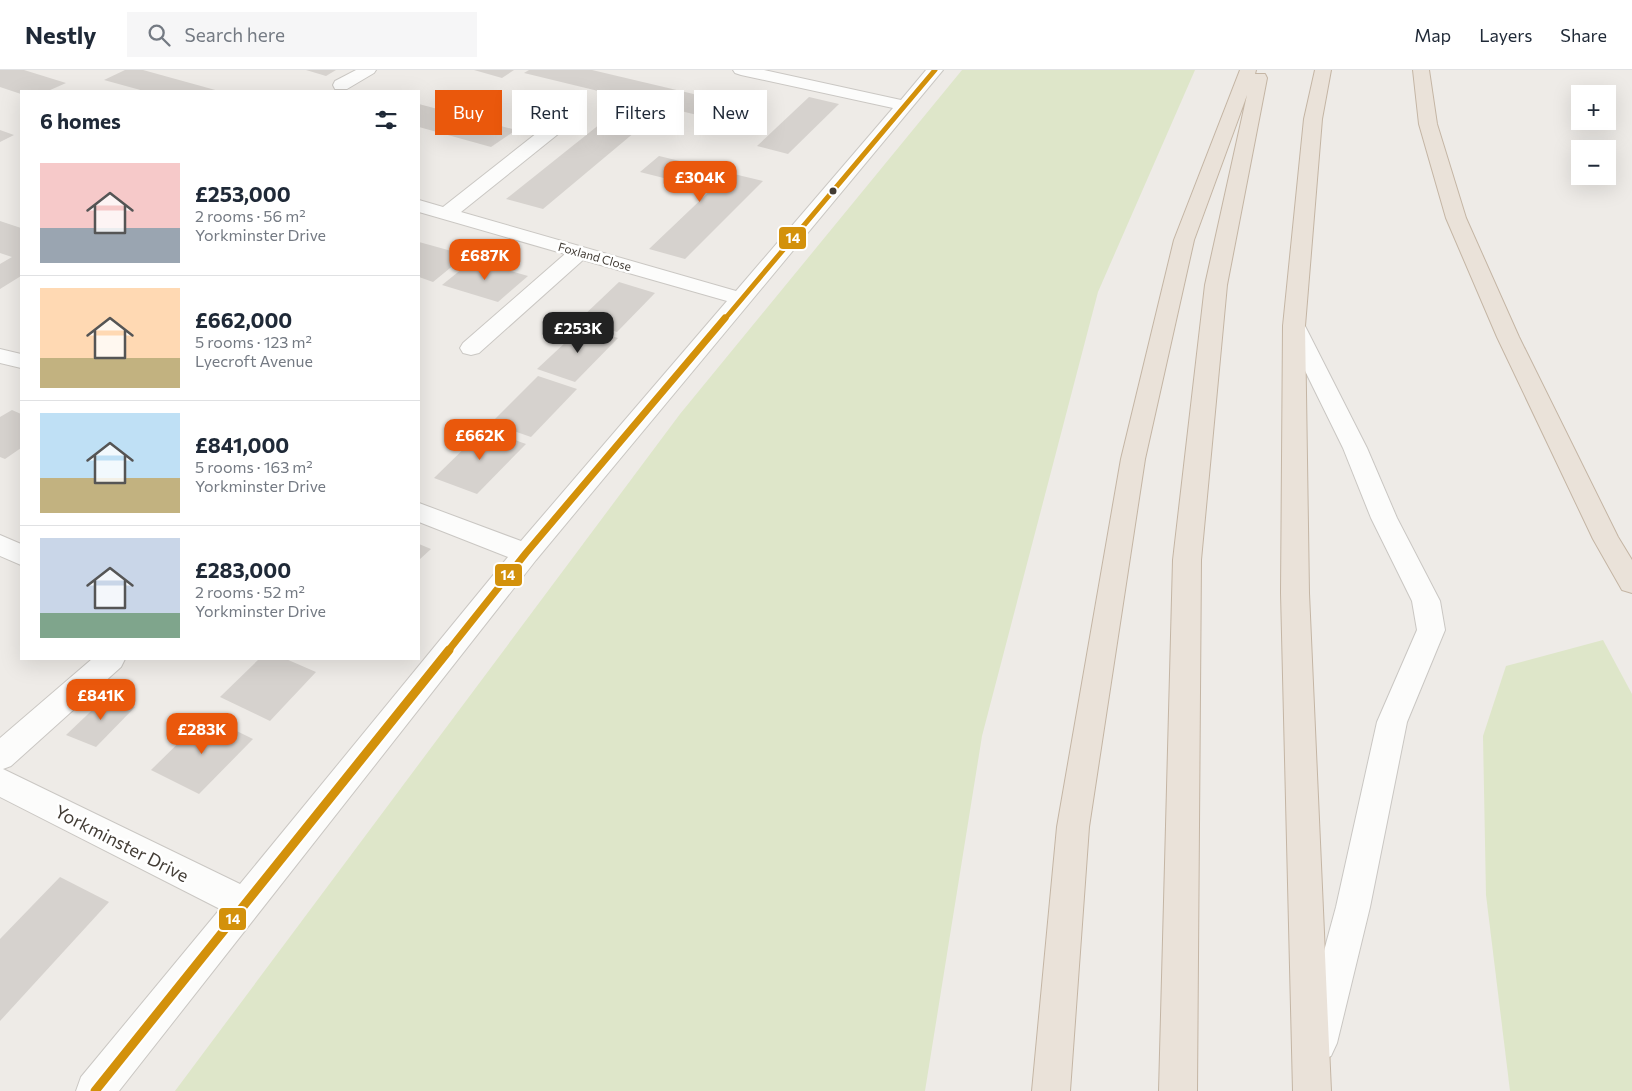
<!DOCTYPE html>
<meta charset="utf-8">
<style>
body{margin:0;font-family:Commissioner,sans-serif;background:#f6f6f7;color:#1f2937;height:100vh;display:flex;flex-direction:column;font-size:19px;white-space:nowrap}
*{box-sizing:border-box;margin:0}
p{font-size:16px;color:#747a83}
.icon{flex:none;width:28px;height:28px;fill:none;stroke:currentColor;stroke-width:2;stroke-linecap:round;stroke-linejoin:round}
.map{position:relative;flex:1;overflow:hidden}
.drawer{position:absolute;left:20px;top:20px;width:400px;height:570px;display:flex;flex-direction:column;background:#fff;border-radius:0px;box-shadow:0 5px 20px #0002}
.drawer>*{flex:none}
.hud{position:absolute;left:435px;top:20px;width:475px;height:45px;display:flex;gap:10px}
.fabs{position:absolute;left:1571px;top:15px;display:grid;gap:10px}
.fabs a{display:grid;place-items:center;width:45px;height:45px;border-radius:0px;background:#fff;box-shadow:0 5px 20px #0002;font-size:25px}
.price{position:absolute;translate:-50% -42px;padding:0 11px;border-radius:10px;background:#ea580c;color:#fff;font-size:16px;line-height:32px;filter:drop-shadow(0 1px 2px #0008)}
.price::after{content:'';position:absolute;left:50%;top:30px;width:15px;height:11px;margin-left:-8px;background:inherit;clip-path:polygon(0 0,100% 0,50% 100%)}
.price.active{background:#222;color:#fff}
ul{padding:0;list-style:none}
li{display:flex;align-items:center;gap:15px;height:125px;padding:0 20px}
li+li{border-top:1px solid #e0e1e3}
li span{display:grid;place-items:center;flex:none;width:140px;height:100px;border-radius:0px;color:#555}
li>.icon{margin-inline-start:auto}
span .icon{width:60px;height:60px;fill:#fffc;stroke-width:1}
li b{font-size:21px}
h2{display:flex;justify-content:space-between;align-items:center;height:60px;padding:0 20px;font-size:21px}
.pill{padding:0 18px;border-radius:0px;background:#fff;box-shadow:0 5px 20px #0002;font-size:18px;line-height:45px}
.pill.active{background:#ea580c;color:#fff}
header{display:flex;align-items:center;gap:30px;box-sizing:border-box;height:70px;padding:0 25px;background:#fff;border-bottom:1px solid #e0e1e3}
header strong{font-size:24px}
nav{display:flex;gap:28px;margin-inline-start:auto;font-size:18px}
.search{width:350px;height:45px;background:#f6f6f7;display:flex;align-items:center;gap:12px;box-sizing:border-box;padding:0 18px;border-radius:0px;color:#747a83;font-size:19px}
.map>svg:first-child{display:block}
.green{fill:#dee6c9}
.building{fill:#d6d2ce}
.lines{fill:none;stroke-linecap:round;stroke-linejoin:round}
.minor-casing{stroke:#cac7c3;stroke-width:2}
.highway-casing{stroke:#c4b5a4;stroke-width:2}
.minor{fill:#fcfcfb;fill-rule:evenodd}
.highway{fill:#eae2d9;fill-rule:evenodd}
.bus-1-far2-casing{stroke:#fff;stroke-width:8}
.bus-1-far1-casing{stroke:#fff;stroke-width:10}
.bus-1-casing{stroke:#fff;stroke-width:13}
.bus-1-far2{stroke:#d3910b;stroke-width:5}
.bus-1-far1{stroke:#d3910b;stroke-width:7}
.bus-1{stroke:#d3910b;stroke-width:9}
.bus-dot{fill:#423c35;stroke:#fff;stroke-width:2}
.labels{text-anchor:middle;dominant-baseline:central;stroke-width:5;stroke-linejoin:round;paint-order:stroke}
.far-street-label{font-size:12px;fill:#423c35;stroke:#fff}
.near-street-label{font-size:18px;fill:#423c35;stroke:#fff}
.line-badge{stroke:#fff;stroke-width:2}
.badge-label{font-size:14px;text-anchor:middle;font-weight:bold;fill:#fff}
</style>
<header>
<strong>Nestly</strong>
<div class="search"><svg class="icon" aria-label="search" viewBox="0 0 24 24"><circle cx="10" cy="10" r="6"/><path d="M15 15l6 6"/></svg>Search here</div>
<nav><a>Map</a><a>Layers</a><a>Share</a></nav>
</header>
<div class="map">
<svg width="1632" height="1021" viewBox="0 0 1632 1021">
<rect width="100%" height="100%" fill="#eeebe7"/>
<g class="green">
<path d="M962,0H1195L1098,222L982,666L925,1021H175L680,344Z"/>
<path d="M1603,570L1632,624V1021H1510L1486,825L1483,666L1506,596Z"/>
</g>
<g class="building">
<path d="M0,0H24L66,13L48,21H21V24L0,17Z"/>
<path d="M125,0H143L219,21H144L104,10Z"/>
<path d="M306,0H336L326,6Z"/>
<path d="M474,0H514L502,8Z"/>
<path d="M529,0H592L740,35L722,51L524,3Z"/>
<path d="M809,27L839,34L788,84L757,76Z"/>
<path d="M419,34L516,60L491,77L419,57Z"/>
<path d="M600,54L635,62L543,139L506,129Z"/>
<path d="M0,60L14,65L0,72Z"/>
<path d="M659,86L763,111L685,189L649,179L711,120L640,102Z"/>
<path d="M0,151L21,158V206L0,219V194L12,187L0,183Z"/>
<path d="M419,172L466,185L433,212L419,207Z"/>
<path d="M473,190L528,206L498,232L442,215Z"/>
<path d="M619,212L655,223L617,262L579,250Z"/>
<path d="M582,257L618,268L575,312L537,299Z"/>
<path d="M538,306L577,319L531,367L491,353Z"/>
<path d="M12,340L21,344V378L5,389L0,387V347Z"/>
<path d="M484,359L526,374L477,424L434,408Z"/>
<path d="M419,474L431,479L419,490Z"/>
<path d="M259,589H286L316,602L270,651L220,627Z"/>
<path d="M107,626L135,637L96,677L66,665Z"/>
<path d="M206,646L253,669L199,724L151,700Z"/>
<path d="M60,807L109,832L0,951V869Z"/>
</g>
<g class="lines">
<g class="minor-casing">
<g id="minor">
<path d="M356,0H376L374,3L347,19H335L333,15L335,11Z"/>
<path d="M733,0H764L901,30L926,0H943L536,490L119,1021H76L81,1007L220,839L0,727V668L92,589H125L121,597L11,696L3,699L240,814L508,487L419,452V433L521,471L727,231L583,190L479,283L471,285L463,283L460,278L463,273L565,184L419,142V130L443,137L561,44L567,43L573,44L576,48L573,52L461,142L736,221L893,38L741,5L735,3Z"/>
<path d="M1294,249L1302,251L1305,256L1367,378L1397,448L1440,531L1445,560L1407,652L1370,837L1337,973L1331,986L1318,992L1305,986L1299,973L1336,837L1377,652L1417,560L1412,531L1371,448L1343,378L1283,256L1286,251Z"/>
<path d="M0,279L21,284V298L0,293Z"/>
<path d="M0,465L21,474V495L0,486Z"/>
</g>
</g>
<g class="highway-casing">
<g id="highway">
<path d="M1240,0H1256L1255,4H1265L1267,8L1227,215L1201,490L1197,1021H1159L1173,490L1205,215L1247,25L1194,170L1145,389L1089,757L1070,1021H1032L1057,757L1121,389L1174,170Z"/>
<path d="M1315,0H1331L1322,49L1305,256L1309,523L1331,1021H1293L1281,523L1283,256L1304,49Z"/>
<path d="M1413,0H1429L1437,54L1466,148L1519,267L1618,467L1632,490V523L1622,520L1593,469L1497,267L1446,148L1419,54Z"/>
</g>
</g>
<use href="#minor" class="minor"/>
<use href="#highway" class="highway"/>
<g class="bus-1-far2-casing">
<path id="bus-1-far2" d="M724,250L935,0"/>
</g>
<g class="bus-1-far1-casing">
<path id="bus-1-far1" d="M448,581L526,483L725,248"/>
</g>
<g class="bus-1-casing">
<path id="bus-1" d="M95,1021L449,580"/>
</g>
<use href="#bus-1-far2" class="bus-1-far2"/>
<use href="#bus-1-far1" class="bus-1-far1"/>
<use href="#bus-1" class="bus-1"/>
</g>
<circle class="bus-dot" cx="833" cy="121" r="4.5"/>
<g class="labels">
<g class="far-street-label">
<text transform="translate(595 186) rotate(16)">Foxland Close</text>
</g>
<g class="near-street-label">
<text transform="translate(122 773) rotate(27)">Yorkminster Drive</text>
</g>
</g>
<g class="line-badge">
<rect x="778" y="156" width="29" height="24" rx="5" fill="#d3910b"/>
<rect x="494" y="493" width="29" height="24" rx="5" fill="#d3910b"/>
<rect x="218" y="837" width="29" height="24" rx="5" fill="#d3910b"/>
</g>
<g class="badge-label">
<text x="793" y="173">14</text>
<text x="508" y="510">14</text>
<text x="233" y="854">14</text>
</g>
</svg>
<div class="fabs">
<a>+</a>
<a>−</a>
</div>
<b class="price" style="left:700px;top:133px">£304K</b>
<b class="price" style="left:485px;top:211px">£687K</b>
<b class="price active" style="left:578px;top:284px">£253K</b>
<b class="price" style="left:480px;top:391px">£662K</b>
<b class="price" style="left:101px;top:651px">£841K</b>
<b class="price" style="left:202px;top:685px">£283K</b>
<div class="hud">
<a class="pill active">Buy</a>
<a class="pill">Rent</a>
<a class="pill">Filters</a>
<a class="pill">New</a>
</div>
<section class="drawer">
<h2>6 homes<svg class="icon" aria-label="filters" viewBox="0 0 24 24"><path d="M4 7h16M4 17h16"/><circle cx="9" cy="7" r="2"/><circle cx="15" cy="17" r="2"/></svg></h2>
<ul>
<li><span style="background:linear-gradient(#f6c9c9 65%,#9aa5b1 0)"><svg class="icon" aria-label="home" viewBox="0 0 24 24"><path d="M3 11l9-7 9 7M6 9v11h12V9"/></svg></span><div><b>£253,000</b><p>2 rooms · 56 m²</p><p>Yorkminster Drive</p></div></li>
<li><span style="background:linear-gradient(#ffd9b3 70%,#c2b280 0)"><svg class="icon" aria-label="home" viewBox="0 0 24 24"><path d="M3 11l9-7 9 7M6 9v11h12V9"/></svg></span><div><b>£662,000</b><p>5 rooms · 123 m²</p><p>Lyecroft Avenue</p></div></li>
<li><span style="background:linear-gradient(#bfe0f5 65%,#c2b280 0)"><svg class="icon" aria-label="home" viewBox="0 0 24 24"><path d="M3 11l9-7 9 7M6 9v11h12V9"/></svg></span><div><b>£841,000</b><p>5 rooms · 163 m²</p><p>Yorkminster Drive</p></div></li>
<li><span style="background:linear-gradient(#c9d6e8 75%,#7fa58c 0)"><svg class="icon" aria-label="home" viewBox="0 0 24 24"><path d="M3 11l9-7 9 7M6 9v11h12V9"/></svg></span><div><b>£283,000</b><p>2 rooms · 52 m²</p><p>Yorkminster Drive</p></div></li>
</ul>
</section>
</div>
